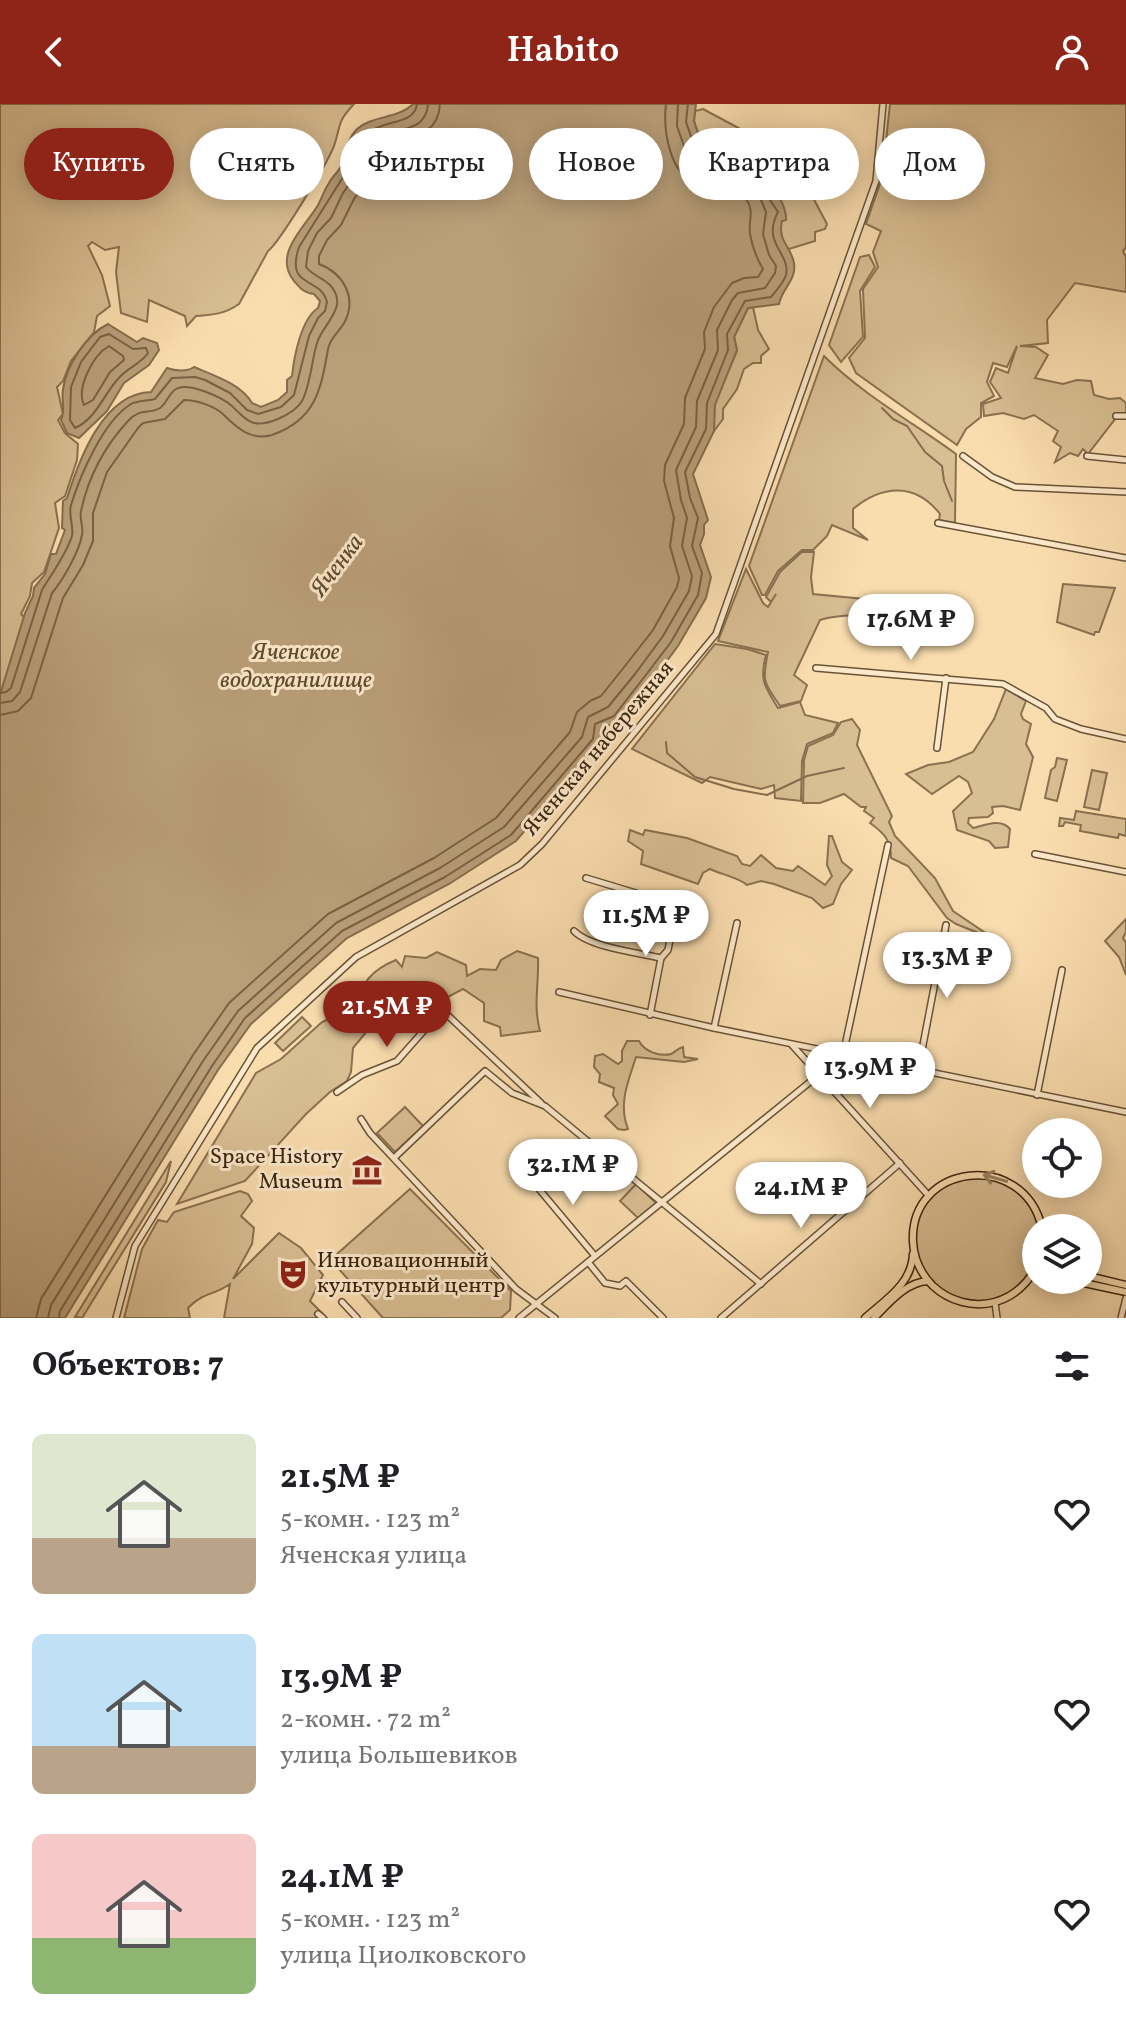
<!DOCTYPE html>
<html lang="ru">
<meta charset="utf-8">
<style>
body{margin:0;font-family:Vollkorn,serif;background:#f6f6f6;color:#202124;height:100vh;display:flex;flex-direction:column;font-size:30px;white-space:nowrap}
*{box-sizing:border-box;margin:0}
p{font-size:26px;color:#757577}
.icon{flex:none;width:44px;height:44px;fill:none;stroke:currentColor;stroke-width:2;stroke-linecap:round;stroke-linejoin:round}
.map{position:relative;height:1214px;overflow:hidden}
.sheet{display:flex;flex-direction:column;background:#fff;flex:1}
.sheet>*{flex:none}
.banner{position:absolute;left:24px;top:24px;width:1078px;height:72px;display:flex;gap:16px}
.tools{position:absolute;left:1022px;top:1014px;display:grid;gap:16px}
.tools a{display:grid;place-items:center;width:80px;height:80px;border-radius:50%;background:#fff;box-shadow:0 4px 20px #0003;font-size:40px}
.price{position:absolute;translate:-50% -68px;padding:0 18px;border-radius:28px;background:#fff;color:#222;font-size:26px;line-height:52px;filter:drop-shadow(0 2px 4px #0008)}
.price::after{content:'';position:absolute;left:50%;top:48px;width:24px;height:18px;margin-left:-12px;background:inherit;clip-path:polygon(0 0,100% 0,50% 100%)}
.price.active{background:#8f2418;color:#fff}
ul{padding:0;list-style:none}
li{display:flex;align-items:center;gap:24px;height:200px;padding:0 32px}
li span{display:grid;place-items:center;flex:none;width:224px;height:160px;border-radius:12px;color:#555}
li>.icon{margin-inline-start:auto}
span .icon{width:96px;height:96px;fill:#fffc;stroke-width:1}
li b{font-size:34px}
h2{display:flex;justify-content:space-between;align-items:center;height:96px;padding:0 32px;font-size:34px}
.pill{padding:0 28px;border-radius:36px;background:#fff;box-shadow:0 4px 20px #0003;font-size:28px;line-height:72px}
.pill.active{background:#8f2418;color:#fff}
header{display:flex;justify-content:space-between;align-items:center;height:104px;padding:0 32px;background:#8f2418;color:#fff;font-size:36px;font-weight:600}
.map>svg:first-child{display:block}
.green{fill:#d9be93;stroke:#8a7150;stroke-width:2}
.water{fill:#b99e78;stroke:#866d4d;stroke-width:2}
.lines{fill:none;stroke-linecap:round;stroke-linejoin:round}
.shore{stroke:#7a6142;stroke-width:2}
.stream{stroke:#866d4d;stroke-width:2}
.minor-casing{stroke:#6a5236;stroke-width:8}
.major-casing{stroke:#3a240d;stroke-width:9}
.minor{stroke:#fce9cb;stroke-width:5}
.major{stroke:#faddaf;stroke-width:6}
.oneway{stroke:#9a805e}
.labels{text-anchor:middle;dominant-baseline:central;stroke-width:6;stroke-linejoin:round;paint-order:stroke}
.street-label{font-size:22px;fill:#3a240d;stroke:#fce9cb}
.poi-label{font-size:22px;fill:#3a240d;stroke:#fce9cb;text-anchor:end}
.water-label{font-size:24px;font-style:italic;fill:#60492d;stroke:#fce9cb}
</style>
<header><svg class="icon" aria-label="back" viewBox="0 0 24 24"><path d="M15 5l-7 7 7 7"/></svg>Habito<svg class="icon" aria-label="person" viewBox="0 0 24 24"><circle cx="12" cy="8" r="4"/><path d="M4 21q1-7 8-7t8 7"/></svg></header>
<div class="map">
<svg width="1126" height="1214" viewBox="0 0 1126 1214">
<rect width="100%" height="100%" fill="#faddaf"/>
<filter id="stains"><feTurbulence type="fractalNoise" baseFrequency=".0025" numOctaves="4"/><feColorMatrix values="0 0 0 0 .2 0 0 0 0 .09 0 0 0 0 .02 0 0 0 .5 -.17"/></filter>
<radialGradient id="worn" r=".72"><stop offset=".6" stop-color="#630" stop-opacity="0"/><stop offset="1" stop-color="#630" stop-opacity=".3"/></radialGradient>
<g class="green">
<path d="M0,0H354C338,17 341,19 335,39C331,54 279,139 268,147L239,200C225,210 212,211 196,212L187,222L185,212L149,196L147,218L121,209L116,168L119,143L105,146L92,138L88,142L102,171L110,202L97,212L94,228L71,257L63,277L57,283L63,310L58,316L65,329L78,340L77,356L65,392L55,399L59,424L44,468L32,479L30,492L21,510L25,514L0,591Z"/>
<path d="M890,0H1126V143L1123,147L1126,153V188L1075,179L1047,216L1048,239L1020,242L1036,243L1048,251L1035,274L1063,280L1077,276L1091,277L1094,291L1109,295L1120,294L1126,299V314H1116L1088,350L1083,345L1078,352L1070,349L1055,358L1061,343L1053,337L1058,327L1034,311L1024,315L1003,309L984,312L983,300L1001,294L990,278L996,264L1008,269L1017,242L1007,263L993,259L987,278L994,292L981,299V313L966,325L957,341L856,269L849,254L865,234L863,185L878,163L873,148L881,127L866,120L882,74Z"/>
<path d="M703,5L791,52L827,120L825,125L815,128V137L789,145L785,144L780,125L705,51L694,17L695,7Z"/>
<path d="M869,151L875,163L860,187L863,233L841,258L829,241L860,153Z"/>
<path d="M753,203L758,226L769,245L761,252V259H753L744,265L737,285L723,305V315L714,327V301L737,247L734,233L748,204Z"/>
<path d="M824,252C862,290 912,318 956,350L955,419L939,416L940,410C915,378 882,381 853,405V424L868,436L832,421L827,432L813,446H802L778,467L765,491H762L749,462Z"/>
<path d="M802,448H814L811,473L813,490L896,498L933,513L940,530C913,514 850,506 820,516L794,571L807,581L801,597L780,602C763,577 762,577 768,548L718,537L746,465L763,499L768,503L776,490L771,498L766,493L780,468Z"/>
<path d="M1063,480L1115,484L1099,528H1095L1094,531L1057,518Z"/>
<path d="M715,540L747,545L766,551C759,576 765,583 778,604L800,598L805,611L838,619L833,629L807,640L802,657L801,697L775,694L774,681L761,685L710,673L702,679L632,645Z"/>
<path d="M1006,585L1026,597L1021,610L1023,615L1031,620L1026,640L1033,653L1020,706L1003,702L992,703L993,709L988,713L969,714L968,719L973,724C985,721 1001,714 1010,725L1008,743L995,744L989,737L957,726L953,707L972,689L968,678L959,672L932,690L906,670L928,661L949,658L973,648L994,615Z"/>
<path d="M852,615L860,626L857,641L892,712L889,718L895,732L935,774L953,807L996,836L956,820L947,814L908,762L891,754C891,736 884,729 870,719L874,714L864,707L866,703H861L844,690L820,699H803L804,656L808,642L833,631L841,618Z"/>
<path d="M1057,654L1067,656L1057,697L1045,694L1051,666L1055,663Z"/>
<path d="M1092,666L1107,669L1099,706L1084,703Z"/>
<path d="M1076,707L1126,715V732L1119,730L1118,734L1080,727L1081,721L1065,718L1063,722H1059L1060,714L1074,716Z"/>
<path d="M630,726L643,731L645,726L687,734L737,752L742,760L750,762L761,751L776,764L793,767L798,762L825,781L832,772L827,761L829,732H832L842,758L852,766L841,780L833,800L823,804L812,794L774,780L761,777L747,781C740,774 720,770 710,765L703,769L698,780L641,760L643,747L628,737Z"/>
<path d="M1126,815V828L1123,834L1126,839V871L1119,853L1105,837Z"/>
<path d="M517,847L538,854C539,881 533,901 540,927L501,932L500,923L484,917V899L463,885L442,896H425L407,913L378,921L367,927L353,944L351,968L347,977L330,988L306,1010L245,1077L177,1100L256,969L281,955L322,918L355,903C362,879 371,866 396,856L402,863L405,852L426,854L437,848L466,861L467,872L480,865L496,866L501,856Z"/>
<path d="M302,913L311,922L283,947L275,939Z"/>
<path d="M627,937H639C644,947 659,953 671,950C675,948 678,944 683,943L684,953L698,955L684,958L636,953C628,978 618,1000 628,1025L624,1026L618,1025L605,1012L618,1000L613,991L614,984L599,978L600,970L594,963L595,952L603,950L618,960L622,957V947Z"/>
<path d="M405,1003L423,1022L395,1048L377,1029Z"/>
<path d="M171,1057L166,1078L82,1214L75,1213Z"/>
<circle cx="977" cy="1135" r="62"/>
<path d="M636,1080L656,1099L638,1114L620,1097Z"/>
<path d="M410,1085L511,1187L510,1206L501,1214H383L337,1163L333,1155L336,1151Z"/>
<path d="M240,1087L248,1090L252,1097L241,1112L254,1124L252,1140L233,1175L279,1129L301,1144L323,1171L310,1197L327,1214H224L230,1180C213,1192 203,1188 188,1204L190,1214H124L142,1145L158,1116L167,1118L174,1108Z"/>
</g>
<g class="water">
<path d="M413,0H696L694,17L705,51L712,48L732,55H748L776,82C778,96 787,102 786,116L782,117C777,137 791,142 794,159C797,176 782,184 779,200L748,204L734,233L737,246L715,301L714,327L693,370L708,416L704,421V430L700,441L711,473L706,494L678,542L649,581L617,620L605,622L600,627L605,633L516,737L449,780L347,834L251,920L218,966L65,1214H0V591L25,509L33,492L34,484L45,470L51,450H56L65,426L62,424L63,397L67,394C79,356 103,289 151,288L167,264C175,267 187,268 194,263C213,271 241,280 252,299L261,303L278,296L287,288V276L292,272C294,253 301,215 318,204L320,197L314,190C304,189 300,184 294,177C272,150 306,122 318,101C322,94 324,86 329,79C332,72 341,66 343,58C347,47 347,35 357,25C373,11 398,15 413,0Z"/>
<path d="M108,220L137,238L143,234L157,239L159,246L149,261L124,279L107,307L79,334L67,329L61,316C66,305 61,296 63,285C66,262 87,230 108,220Z"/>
</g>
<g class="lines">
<g class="shore">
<path d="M109,230L133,245L146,244L148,249C140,261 126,264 118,275C103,291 97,314 75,324L70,316L71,283L81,258L100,233Z"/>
<path d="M109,242L123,252L124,256L110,268L93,296L84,301C76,284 93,251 109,242Z"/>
<path d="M0,589L6,588L11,584L42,486C52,469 66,451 72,432C74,422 68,411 71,401C80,372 103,317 131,300C138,296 148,297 155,295L172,274L195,273L205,276L230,289L247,306L258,310L281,303L294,291L309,232L318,214L325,207L327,198C320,171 285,186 299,143L350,62C360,4 413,30 417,0"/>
<path d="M0,599L12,597L20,588L52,489C63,476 79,448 82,431C84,423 79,415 81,407C88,374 105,342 128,317C141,303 148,311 160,304C167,299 169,289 176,285C188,278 222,293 232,302C248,318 254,325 278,315C287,311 297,306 302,297C310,283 312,255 317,239C323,219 350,203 330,181C322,173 313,172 306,163L308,147L317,129L331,114L343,89L359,67C362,56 362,45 371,37C390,22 426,32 428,0"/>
<path d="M0,611L18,607L31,594L63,494L83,461L93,437V409L107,368L138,324L143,319L165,315L184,296C196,296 215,302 224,311C237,324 251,337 272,331C316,316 321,285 328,245C330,234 339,228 344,219C358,194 343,169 319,160V152L327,136L341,121L354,95L370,72L378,47C402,33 438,37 440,0"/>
<path d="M36,1214L41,1195L193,951L229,899L328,810L434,754L496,714L570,628L577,608L590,597L601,592L625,562L653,526L677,483L679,474L670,442L674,414L664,377L665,361L684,320L685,294L705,245L704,228L714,203L732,179L744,174L758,173L763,165C757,155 752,142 750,130C748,117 755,107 746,95C735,81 715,83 700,80C669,74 663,25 666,0"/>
<path d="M48,1214L51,1201L203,957L238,907L336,819L440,764L504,723L582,633L588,613L608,603L635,570L663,532L689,487L692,472L682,442L687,414L681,396L676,366L696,323L697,297L718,246L717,226L732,196L738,189L765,184L775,169L776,162L769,151L763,130L766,108L759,91L740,74L713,68H702L691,62L677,22L678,0"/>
<path d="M59,1214L60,1207L212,962L245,914L342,827L445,773L511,731L593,635L595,620L614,612L642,576L671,538L698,491L702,469L692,442L698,414L690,394L685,368L706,325L707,299L728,246L727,230L745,197L771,193C776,187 784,178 786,171C791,149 761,140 778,108L770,96L768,86L745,64L699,55L686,18L688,0"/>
</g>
<g class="stream">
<path d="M882,304L893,315L907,322L925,348L942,362L944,377L952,397"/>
<path d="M666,638L667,649L695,673L734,685L767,691L807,672L844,664"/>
</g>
<g class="minor-casing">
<g id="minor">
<path d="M1116,312H1126"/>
<path d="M963,352L992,373L1015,383L1126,388"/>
<path d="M1087,352L1126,356"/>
<path d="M938,419L1126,454"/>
<path d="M816,564L1003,580L1046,604L1055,615L1081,625L1126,635"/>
<path d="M937,644L946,574"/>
<path d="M1035,750L1126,768"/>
<path d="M586,774L649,793L676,804L668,846L661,854L650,911"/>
<path d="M574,827C589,843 639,849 661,854"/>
<path d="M559,888L714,924L1126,1008"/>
<path d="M714,924L737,819"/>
<path d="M792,941L929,1092"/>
<path d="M843,951L888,741"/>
<path d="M918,967L946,821"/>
<path d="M337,988L362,971L397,957L442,906L541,999"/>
<path d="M1037,991L1062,866"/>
<path d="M361,1015L370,1029L516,1185L555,1214"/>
<path d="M394,1054L485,967L512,989L545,1002L761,1180"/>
<path d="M528,1072L595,1152"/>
<path d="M588,1158L605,1179L620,1182L626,1177L663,1214"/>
<path d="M342,1198L357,1214"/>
<path d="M995,1198L997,1214"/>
<path d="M318,1210L323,1214"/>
<path d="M116,1214L135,1142L257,944L356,853L520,761L542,740L716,530L876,77L883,0"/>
<path d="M519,1214L842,952"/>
<path d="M721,1214L900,1059"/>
<path d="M1121,1214L1126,1194"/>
</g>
</g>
<g class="major-casing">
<g id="major">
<path d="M1036,1164C1027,1180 1013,1193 995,1198C973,1204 949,1197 933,1182C921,1170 914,1156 913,1138C909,1059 1024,1045 1042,1124"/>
<path d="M1088,1172L1126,1181"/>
<path d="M1070,1176L1126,1188"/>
<path d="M865,1214C885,1196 912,1180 913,1150"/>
<path d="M874,1214C889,1199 906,1178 928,1177"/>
</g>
</g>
<use href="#minor" class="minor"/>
<use href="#major" class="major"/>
</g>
<defs><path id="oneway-shaft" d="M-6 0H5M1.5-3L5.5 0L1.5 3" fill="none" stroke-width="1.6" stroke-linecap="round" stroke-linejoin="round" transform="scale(2)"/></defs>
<use class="oneway" href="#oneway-shaft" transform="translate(995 1074) rotate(-164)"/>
<defs>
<g id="museum-bare" transform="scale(2.4)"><path d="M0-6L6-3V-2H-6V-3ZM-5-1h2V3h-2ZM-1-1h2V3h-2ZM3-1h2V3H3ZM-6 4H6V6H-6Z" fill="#8f2418" stroke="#fce9cb" stroke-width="2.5" paint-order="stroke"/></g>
<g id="theatre-bare" transform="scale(2.4)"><path d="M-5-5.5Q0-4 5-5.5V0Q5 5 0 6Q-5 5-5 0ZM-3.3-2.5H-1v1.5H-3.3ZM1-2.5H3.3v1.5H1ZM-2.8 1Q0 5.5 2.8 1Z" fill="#8f2418" stroke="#fce9cb" stroke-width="2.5" paint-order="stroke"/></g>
</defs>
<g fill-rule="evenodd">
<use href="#museum-bare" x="367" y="1066"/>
<use href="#theatre-bare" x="293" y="1170"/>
</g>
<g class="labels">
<g class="street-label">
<text transform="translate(599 645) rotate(-50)">Яченская набережная</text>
</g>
<g class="poi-label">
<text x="343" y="1053">Space History<tspan x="343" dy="25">Museum</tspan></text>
<text x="317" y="1157" text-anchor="start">Инновационный<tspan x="317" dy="25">культурный центр</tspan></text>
</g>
<g class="water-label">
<text transform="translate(338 462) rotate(-53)">Яченка</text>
<text x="296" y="549">Яченское<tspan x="296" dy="28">водохранилище</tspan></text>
</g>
</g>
<rect width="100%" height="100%" filter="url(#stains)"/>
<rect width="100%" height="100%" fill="url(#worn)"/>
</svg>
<div class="tools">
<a><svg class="icon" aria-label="locate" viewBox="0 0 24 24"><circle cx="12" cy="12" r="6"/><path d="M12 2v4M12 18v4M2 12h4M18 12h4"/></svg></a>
<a><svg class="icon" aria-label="layers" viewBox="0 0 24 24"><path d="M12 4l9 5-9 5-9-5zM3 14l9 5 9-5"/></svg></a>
</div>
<b class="price" style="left:911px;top:558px">17.6M ₽</b>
<b class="price" style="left:646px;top:854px">11.5M ₽</b>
<b class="price" style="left:947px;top:896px">13.3M ₽</b>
<b class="price active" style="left:387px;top:945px">21.5M ₽</b>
<b class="price" style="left:870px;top:1006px">13.9M ₽</b>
<b class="price" style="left:573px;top:1103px">32.1M ₽</b>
<b class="price" style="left:801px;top:1126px">24.1M ₽</b>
<div class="banner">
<a class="pill active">Купить</a>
<a class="pill">Снять</a>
<a class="pill">Фильтры</a>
<a class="pill">Новое</a>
<a class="pill">Квартира</a>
<a class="pill">Дом</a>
</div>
</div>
<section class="sheet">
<h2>Объектов: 7<svg class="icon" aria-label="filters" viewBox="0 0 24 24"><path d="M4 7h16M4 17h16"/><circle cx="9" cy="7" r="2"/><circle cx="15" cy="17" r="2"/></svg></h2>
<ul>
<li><span style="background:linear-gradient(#dfe7d0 65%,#b9a48a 0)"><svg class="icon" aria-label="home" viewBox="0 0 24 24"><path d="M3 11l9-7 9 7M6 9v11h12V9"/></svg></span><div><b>21.5M ₽</b><p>5-комн. · 123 m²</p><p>Яченская улица</p></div><svg class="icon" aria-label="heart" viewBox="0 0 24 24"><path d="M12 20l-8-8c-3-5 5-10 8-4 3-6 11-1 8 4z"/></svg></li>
<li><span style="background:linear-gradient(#bfe0f5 70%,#b9a48a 0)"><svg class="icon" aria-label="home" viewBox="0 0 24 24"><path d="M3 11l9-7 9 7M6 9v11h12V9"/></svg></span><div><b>13.9M ₽</b><p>2-комн. · 72 m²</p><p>улица Большевиков</p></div><svg class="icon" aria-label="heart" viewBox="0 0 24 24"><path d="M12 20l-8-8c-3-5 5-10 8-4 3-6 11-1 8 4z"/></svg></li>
<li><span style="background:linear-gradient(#f6c9c9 65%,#8fb573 0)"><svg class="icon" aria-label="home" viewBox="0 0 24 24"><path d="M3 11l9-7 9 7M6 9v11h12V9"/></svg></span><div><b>24.1M ₽</b><p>5-комн. · 123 m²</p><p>улица Циолковского</p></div><svg class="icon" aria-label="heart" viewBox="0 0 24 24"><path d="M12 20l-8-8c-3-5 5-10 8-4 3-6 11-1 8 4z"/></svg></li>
</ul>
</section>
